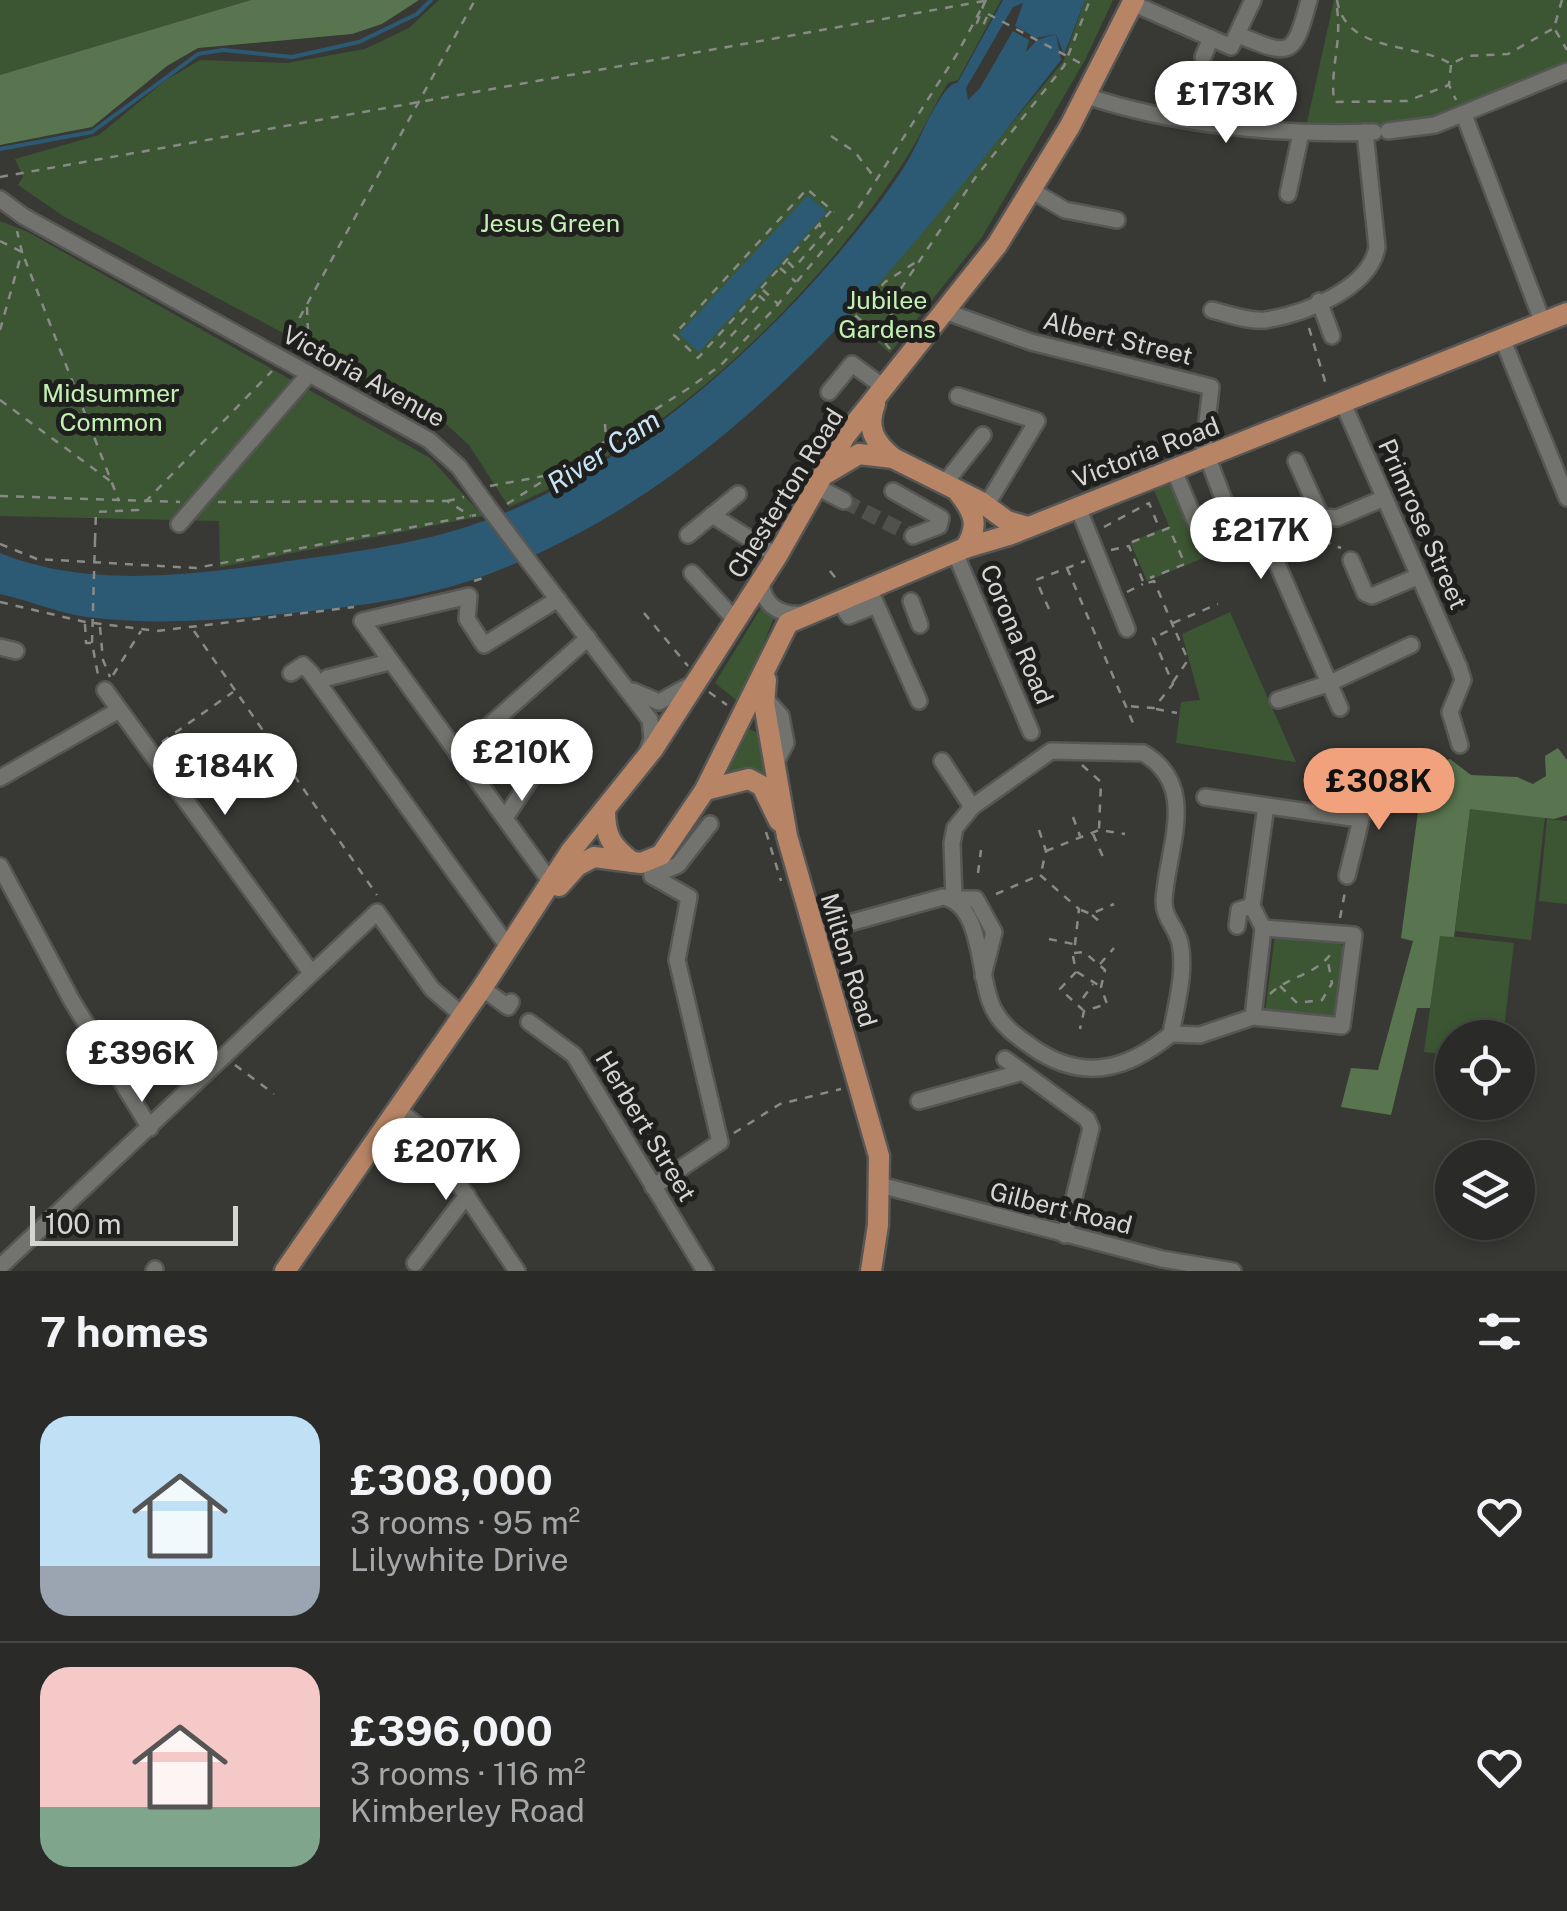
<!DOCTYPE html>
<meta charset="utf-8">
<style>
body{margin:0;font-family:"Public Sans",sans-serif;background:#363634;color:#f1f3f6;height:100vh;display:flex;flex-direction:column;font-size:38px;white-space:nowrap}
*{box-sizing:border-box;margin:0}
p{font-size:32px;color:#a5a7a8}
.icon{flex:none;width:55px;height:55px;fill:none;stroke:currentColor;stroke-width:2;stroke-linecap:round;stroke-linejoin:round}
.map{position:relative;height:1271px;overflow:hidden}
.side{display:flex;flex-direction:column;background:#2a2a28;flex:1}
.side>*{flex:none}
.fabs{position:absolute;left:1435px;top:1020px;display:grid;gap:20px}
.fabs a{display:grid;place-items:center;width:100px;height:100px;border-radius:50%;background:#2a2a28;box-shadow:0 5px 15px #0003,0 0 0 2px #464645;font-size:50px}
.scale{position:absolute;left:30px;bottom:25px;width:208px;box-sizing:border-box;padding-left:10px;border:5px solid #d6d5d4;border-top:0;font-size:28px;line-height:35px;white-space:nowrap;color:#d6d5d4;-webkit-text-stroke:8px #1f1f1e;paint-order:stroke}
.price{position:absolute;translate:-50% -85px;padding:0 22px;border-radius:35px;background:#fff;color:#222;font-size:32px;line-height:65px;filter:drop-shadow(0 2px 5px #0008)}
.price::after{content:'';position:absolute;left:50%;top:60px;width:30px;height:22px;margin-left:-15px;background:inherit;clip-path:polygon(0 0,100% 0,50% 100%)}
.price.on{background:#f1a17c;color:#111}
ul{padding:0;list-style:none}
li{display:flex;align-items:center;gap:30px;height:250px;padding:0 40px}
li+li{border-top:2px solid #464645}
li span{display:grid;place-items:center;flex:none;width:280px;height:200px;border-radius:30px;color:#555}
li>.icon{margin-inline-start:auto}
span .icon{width:120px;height:120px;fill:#fffc;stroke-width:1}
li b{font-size:42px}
h2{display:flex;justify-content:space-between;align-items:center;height:120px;padding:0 40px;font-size:42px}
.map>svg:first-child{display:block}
.green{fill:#3c5633}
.forest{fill:#59754f}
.water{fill:#2c5a74;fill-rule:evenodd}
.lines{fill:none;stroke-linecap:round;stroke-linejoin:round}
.stream{stroke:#2c5a74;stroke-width:4}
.minor-tunnel{stroke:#50504d;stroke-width:15;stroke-dasharray:15 8;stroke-linecap:butt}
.minor-casing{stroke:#565654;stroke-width:20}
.major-casing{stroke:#565654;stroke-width:25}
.path{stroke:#898987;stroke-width:2.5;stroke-dasharray:8 8;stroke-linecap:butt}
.minor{stroke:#72726f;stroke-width:15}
.major{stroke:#b78565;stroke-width:20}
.minor-bridge-casing{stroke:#565654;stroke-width:20;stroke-linecap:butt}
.path-bridge{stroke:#898987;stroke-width:2.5;stroke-dasharray:8 8;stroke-linecap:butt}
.minor-bridge{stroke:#72726f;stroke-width:15}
.labels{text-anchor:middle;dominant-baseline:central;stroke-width:10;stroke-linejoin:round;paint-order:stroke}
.park-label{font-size:25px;fill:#c3f1b3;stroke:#1f1f1e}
.street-label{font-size:25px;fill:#d6d5d4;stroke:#1f1f1e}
.water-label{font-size:28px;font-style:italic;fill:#c8e5f6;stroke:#1f1f1e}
</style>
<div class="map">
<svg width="1567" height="1271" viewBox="0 0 1567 1271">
<rect width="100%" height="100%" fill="#383835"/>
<g class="green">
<path d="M0,0H251L0,75Z"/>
<path d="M439,0H1001L958,80L948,83C933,107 922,133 907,157C815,299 666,442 509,507L469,445L434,413L63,216L18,185L23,177L15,159L99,135L166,80L200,60L287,63L365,49L409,28Z"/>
<path d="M1085,0H1113L1085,60L982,237L890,353L849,317L1063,62Z"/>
<path d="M1334,0H1567V65L1417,124L1306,127Z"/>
<path d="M0,221L26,231L430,458L483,516L220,567L219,521L0,516Z"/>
<path d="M1174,482L1206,557L1147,581L1130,542L1169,526L1154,490Z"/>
<path d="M764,603L775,615L740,703L715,683Z"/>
<path d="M1230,612L1296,762L1176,743L1181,702L1200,700L1182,634Z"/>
<path d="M749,729L758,733L764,777L749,770L726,771Z"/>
<path d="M1470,808L1545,817L1531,940L1455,931Z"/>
<path d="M1547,819L1567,821V904L1539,901Z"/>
<path d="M1275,935L1337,941L1348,950L1339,1013L1329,1021L1265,1012Z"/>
<path d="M1440,935L1514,943L1503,1037L1452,1038V1055L1424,1052Z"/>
</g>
<g class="forest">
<path d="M251,0H419L382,24L352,34L198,48L167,66L92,127L0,145V75Z"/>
<path d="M1558,748L1567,760V815L1554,819L1470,809L1454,937L1440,936L1430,1008H1417L1391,1115L1341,1107L1351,1068L1378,1070L1413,941L1401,938L1423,774L1431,764L1450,759L1471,775L1517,777L1533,784L1546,776L1545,756Z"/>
</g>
<g class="water">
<path d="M1003,0H1085L1064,55L1056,34L1061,60C899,266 727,494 469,581C411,600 344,608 283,614C219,620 159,625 95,618C63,615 31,601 0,594V553C80,586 179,577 262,565C328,555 399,548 463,528C606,484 742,366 838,254C863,224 891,190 910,157C919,141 925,124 934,109C941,98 946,86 958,82ZM1023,3L1015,26L1036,38L1056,34L1037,40L1026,52L1029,40L1013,31L980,88L968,100L966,88L1013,7Z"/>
<path d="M808,195L827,212L699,352L679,334Z"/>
</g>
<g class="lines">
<path class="stream" d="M0,149L92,132L198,54L223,50L292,57L359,42L417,14L431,0"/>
<path class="minor-tunnel" d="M844,501L913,536"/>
<g class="minor-casing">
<g id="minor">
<path d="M1132,3L1231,47L1253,0"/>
<path d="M1239,35C1292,58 1294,56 1309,0"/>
<path d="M1203,57L1211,38"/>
<path d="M1087,96C1172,125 1285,136 1374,132"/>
<path d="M1464,115L1543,323"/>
<path d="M1388,131L1435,125L1567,71"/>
<path d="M1031,190L1065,210L1117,220"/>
<path d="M1288,194L1301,133"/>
<path d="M0,199L23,216L429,440L459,467L488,507"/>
<path d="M1319,301L1332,336"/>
<path d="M1212,310C1228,314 1249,322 1265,320C1304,314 1370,289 1377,247L1365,132"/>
<path d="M947,312L1031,342L1211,387L1204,448L1230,516L1238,527L1268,543L1340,708"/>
<path d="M1502,338L1567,498"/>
<path d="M829,392L852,364L885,388"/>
<path d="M958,396L1037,421L986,506"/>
<path d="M1342,401L1459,667L1463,680L1450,712L1460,745"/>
<path d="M1296,461L1321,517L1337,518L1382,499"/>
<path d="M1174,470L1200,533"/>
<path d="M944,484L983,435"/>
<path d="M817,487L844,501"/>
<path d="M893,491L941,518L939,526L913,536"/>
<path d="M1077,505L1127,629"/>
<path d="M712,515L777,556"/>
<path d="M179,524L309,374"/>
<path d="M688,535L738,494"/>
<path d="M956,555L1031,732"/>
<path d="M1351,560L1365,593L1372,596L1419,576"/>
<path d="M533,567L650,720L652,739L648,750"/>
<path d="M692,573L736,621"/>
<path d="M762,578C760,604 779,616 803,614"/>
<path d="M869,588L919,701"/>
<path d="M839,601L849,616L876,605"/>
<path d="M911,601L920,625"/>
<path d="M0,647L16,651"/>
<path d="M291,673L303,665L311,673L509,948"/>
<path d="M327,678L389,662"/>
<path d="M105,690L310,971"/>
<path d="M633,691L659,702L692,684"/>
<path d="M765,698L781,716L786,743L777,760"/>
<path d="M1278,700L1330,683L1411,645"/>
<path d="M457,754L588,638"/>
<path d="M942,761L972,807"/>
<path d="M0,778L119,710"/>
<path d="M1205,797L1359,819"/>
<path d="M505,818L559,736"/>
<path d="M650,861L652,876L689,897L677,960L720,1142L653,1187"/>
<path d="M0,866L72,1001L150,1128"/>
<path d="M652,876L678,865L710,824"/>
<path d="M1347,876L1371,779"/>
<path d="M550,881L362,621L469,596L467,619L484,645L558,599"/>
<path d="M1252,906L1266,806"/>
<path d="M1237,926L1239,910L1252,906L1263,928"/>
<path d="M813,933L943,897C985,905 977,980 994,1010C1003,1027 1018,1037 1032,1047C1082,1082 1126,1071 1171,1034C1176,1006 1186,972 1180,943C1176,927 1163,917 1164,900C1167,848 1200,786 1143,753L1051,751L972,807L955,828L952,843L954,899H976L994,932L983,976"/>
<path d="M482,988L508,1007L511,1002"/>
<path d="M529,1022L574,1055L705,1271"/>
<path d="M1171,1034L1200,1035L1253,1017L1342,1026L1354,935L1263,928L1253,1017"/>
<path d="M1005,1059L1087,1119L1091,1128L1065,1235"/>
<path d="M919,1101L1023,1072"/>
<path d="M398,1110L421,1128L517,1271"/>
<path d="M880,1185L1162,1259L1233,1271"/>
<path d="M415,1263L467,1195"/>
<path d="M0,1267L377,912L432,989L463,1016"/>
<path d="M154,1271L155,1269"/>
</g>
</g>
<g class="major-casing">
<g id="major">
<path d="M875,404C866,428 874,442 893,458"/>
<path d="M827,473L859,454L893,458L981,502L1007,521L1028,527"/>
<path d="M959,493C974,512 980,526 965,548"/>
<path d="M766,680L764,703L787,836L879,1156L878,1225L871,1271"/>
<path d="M705,790L749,779L762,786L779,821"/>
<path d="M605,810C605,836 611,846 632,862"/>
<path d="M559,886L577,866L594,857L641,863L661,855L705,790L788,623L965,548L1009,535L1567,313"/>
<path d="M285,1271L482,988L571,851L653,749L777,556L845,436L997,245L1070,126L1134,0"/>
</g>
</g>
<g class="path">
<path d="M1337,0C1346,54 1416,42 1451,64L1467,56L1508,54L1554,28"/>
<path d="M1562,0L1554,28L1567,50"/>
<path d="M985,1L977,23L983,26L988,14"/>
<path d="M1337,8C1342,45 1330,65 1334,102L1407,101L1449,85"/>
<path d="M1451,65L1449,85L1456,100"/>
<path d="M1204,109L1212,68"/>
<path d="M831,136L855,152L874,177"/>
<path d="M0,177L984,1"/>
<path d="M831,211L698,358L674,335L807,189L834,212"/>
<path d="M0,241L22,252L119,501"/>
<path d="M788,262L794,268L826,231L819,225"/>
<path d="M780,268L796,282"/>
<path d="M763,290L778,304"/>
<path d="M307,307L309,354"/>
<path d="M1309,328L1327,388"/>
<path d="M0,330L22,252L17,231"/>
<path d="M885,342L855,315L885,282L916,262"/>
<path d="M284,346L475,0"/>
<path d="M720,348L764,300L757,294"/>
<path d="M890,349L886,344L894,299L975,178L1064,66L1090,0"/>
<path d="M0,400L113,483"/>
<path d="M605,424L606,440"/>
<path d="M1178,448L1177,443L1188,440"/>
<path d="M490,486L555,474"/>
<path d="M0,496L180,502"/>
<path d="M447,501L464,497"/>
<path d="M145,502L272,371"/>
<path d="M218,502L447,501L471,516"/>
<path d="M507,504L689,388L721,365L775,308L859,207L957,54L986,0"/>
<path d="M1104,527L1149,503L1160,530"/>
<path d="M1278,532L1291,528L1341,548"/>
<path d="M95,541L96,512L138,510V504"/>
<path d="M1132,542L1169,528L1185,564L1150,578"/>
<path d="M0,544L37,559L196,568L476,515"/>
<path d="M1111,550L1129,546L1144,584L1154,581L1174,628L1153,638L1173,684L1154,708L1126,706"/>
<path d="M1067,568L1133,723"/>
<path d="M830,571L838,581"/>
<path d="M474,581L483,578"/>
<path d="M1127,592L1143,584"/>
<path d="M0,602L85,622L157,631L354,607"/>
<path d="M1049,609L1036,580L1085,561"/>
<path d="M644,613L688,666"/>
<path d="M1173,623L1218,604"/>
<path d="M85,624L86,643H92L98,675"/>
<path d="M100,627L103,660L110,677"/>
<path d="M194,631L377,895"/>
<path d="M113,675L141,631"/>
<path d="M1173,682L1188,660L1174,628"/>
<path d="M709,692L727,705"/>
<path d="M1156,709L1177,713"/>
<path d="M162,742L233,692"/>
<path d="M1082,765L1101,782L1099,829"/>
<path d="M1073,817L1080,836"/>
<path d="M1039,830L1046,851L1041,873"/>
<path d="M766,832L781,881"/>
<path d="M1093,834L1103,857"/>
<path d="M1046,851L1099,830L1125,834"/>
<path d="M978,873L981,850"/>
<path d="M996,894L1040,875L1079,909L1074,953L1084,952L1105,970L1101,987L1107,1004L1084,1011L1080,1029"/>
<path d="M1081,910L1091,914L1114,904"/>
<path d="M1092,915L1099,921"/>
<path d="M1340,918L1345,892"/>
<path d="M1049,939L1073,944"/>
<path d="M1073,956L1076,972L1060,989L1083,1010"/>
<path d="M1100,964L1114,948"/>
<path d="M1077,972L1100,986"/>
<path d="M1280,986L1297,1003L1322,1000L1332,983L1328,962"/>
<path d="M1270,994C1291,974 1318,976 1334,949"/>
<path d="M1083,998L1093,984"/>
<path d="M235,1065L274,1094"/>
<path d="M734,1133L780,1104L841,1089"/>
</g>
<use href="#minor" class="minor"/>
<use href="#major" class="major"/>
<g class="minor-bridge-casing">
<path id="minor-bridge" d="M488,507L533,567"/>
</g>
<g class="path-bridge">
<path d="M988,14L1082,64"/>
<path d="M92,643L95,541"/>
</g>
<use href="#minor-bridge" class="minor-bridge"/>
</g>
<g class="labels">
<g class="park-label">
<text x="550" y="223">Jesus Green</text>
<text x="887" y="300">Jubilee<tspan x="887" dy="29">Gardens</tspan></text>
<text x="111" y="393">Midsummer<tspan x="111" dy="29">Common</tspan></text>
</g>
<g class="street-label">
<text transform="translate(1118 338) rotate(14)">Albert Street</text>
<text transform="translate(364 376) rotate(29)">Victoria Avenue</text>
<text transform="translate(1146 452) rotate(-21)">Victoria Road</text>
<text transform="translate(785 493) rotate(-58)">Chesterton Road</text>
<text transform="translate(1423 524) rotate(66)">Primrose Street</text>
<text transform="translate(1017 634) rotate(67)">Corona Road</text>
<text transform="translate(849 960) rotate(73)">Milton Road</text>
<text transform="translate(646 1126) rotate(59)">Herbert Street</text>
<text transform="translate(1061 1208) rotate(14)">Gilbert Road</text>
</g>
<g class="water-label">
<text transform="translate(603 451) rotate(-33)">River Cam</text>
</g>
</g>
</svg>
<div class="fabs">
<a><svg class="icon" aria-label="locate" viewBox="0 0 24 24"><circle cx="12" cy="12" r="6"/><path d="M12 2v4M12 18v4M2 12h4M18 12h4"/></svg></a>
<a><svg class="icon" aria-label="layers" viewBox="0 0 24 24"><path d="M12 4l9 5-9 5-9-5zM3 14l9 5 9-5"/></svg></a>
</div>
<div class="scale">100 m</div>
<b class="price" style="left:1226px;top:146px">£173K</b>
<b class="price" style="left:1261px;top:582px">£217K</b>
<b class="price" style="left:522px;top:804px">£210K</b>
<b class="price" style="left:225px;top:818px">£184K</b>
<b class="price on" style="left:1379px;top:833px">£308K</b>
<b class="price" style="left:142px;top:1105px">£396K</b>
<b class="price" style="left:446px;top:1203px">£207K</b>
</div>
<section class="side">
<h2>7 homes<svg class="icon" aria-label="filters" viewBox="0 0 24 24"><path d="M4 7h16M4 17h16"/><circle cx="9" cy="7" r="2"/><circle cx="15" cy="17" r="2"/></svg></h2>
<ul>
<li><span style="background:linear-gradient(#bfe0f5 75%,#9aa5b1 0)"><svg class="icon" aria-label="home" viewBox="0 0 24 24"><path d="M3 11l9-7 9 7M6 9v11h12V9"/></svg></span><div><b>£308,000</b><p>3 rooms · 95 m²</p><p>Lilywhite Drive</p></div><svg class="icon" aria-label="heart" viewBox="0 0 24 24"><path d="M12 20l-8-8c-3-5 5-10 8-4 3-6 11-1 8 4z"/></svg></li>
<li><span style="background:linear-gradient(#f6c9c9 70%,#7fa58c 0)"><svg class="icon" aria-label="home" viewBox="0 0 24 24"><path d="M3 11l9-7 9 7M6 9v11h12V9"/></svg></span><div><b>£396,000</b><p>3 rooms · 116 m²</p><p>Kimberley Road</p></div><svg class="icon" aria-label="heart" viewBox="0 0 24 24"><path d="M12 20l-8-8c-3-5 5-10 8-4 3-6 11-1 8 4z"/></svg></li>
</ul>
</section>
